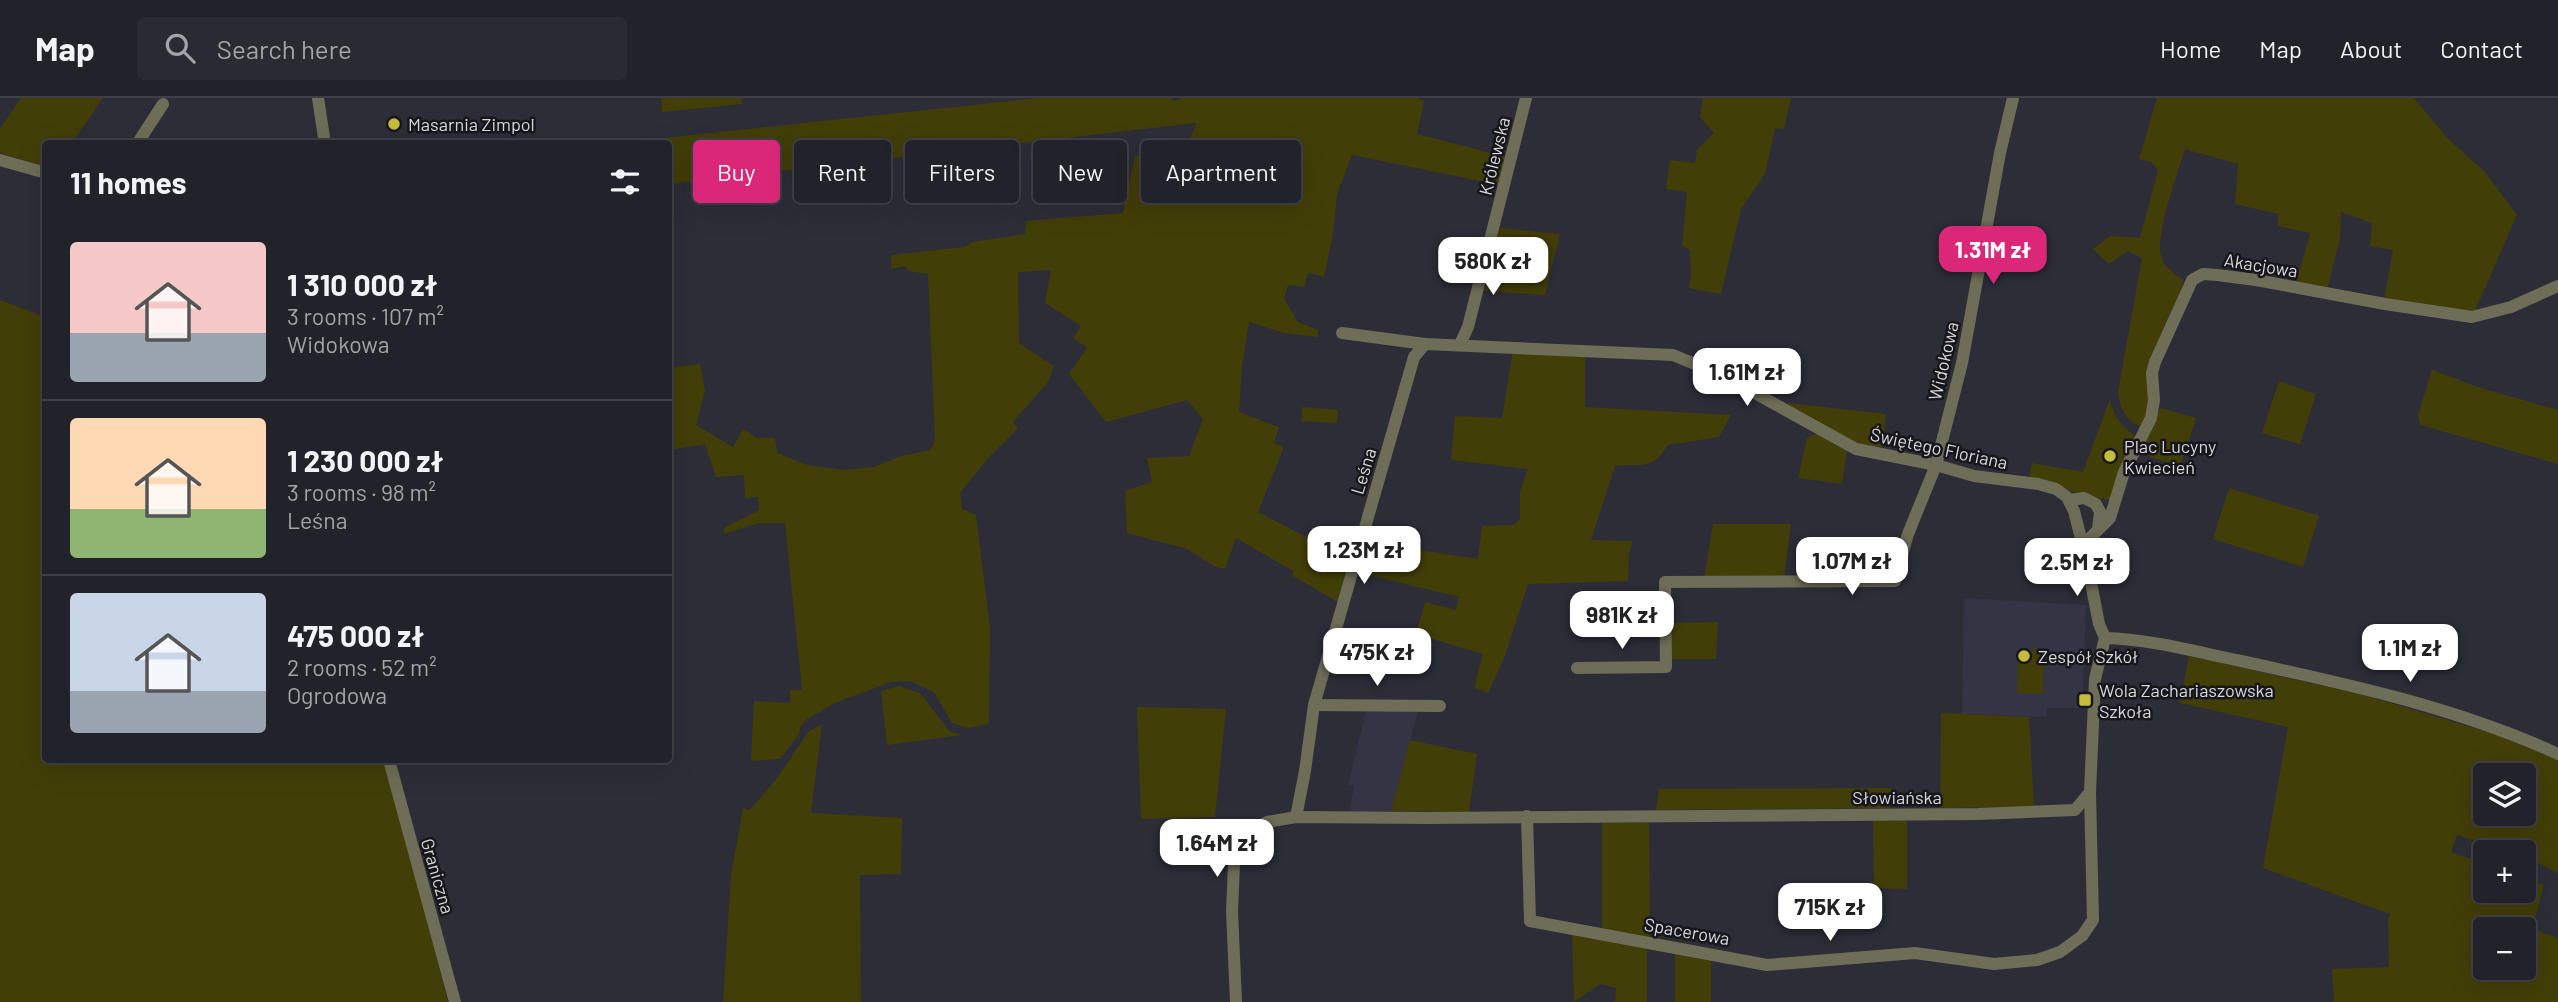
<!DOCTYPE html>
<meta charset="utf-8">
<style>
body{margin:0;font-family:Barlow,sans-serif;background:#2a2a32;color:#f1f3f6;height:100vh;display:flex;flex-direction:column;font-size:26px;white-space:nowrap}
*{box-sizing:border-box;margin:0}
p{font-size:23px;color:#a2a4a8}
.icon{flex:none;width:38px;height:38px;fill:none;stroke:currentColor;stroke-width:2;stroke-linecap:round;stroke-linejoin:round}
.map{position:relative;flex:1;overflow:hidden}
.panel{position:absolute;left:42px;top:42px;width:630px;height:623px;display:flex;flex-direction:column;background:#22222a;border-radius:7px;box-shadow:0 7px 28px #0002,0 0 0 2px #3f3f47}
.panel>*{flex:none}
.top-card{position:absolute;left:693px;top:42px;width:665px;height:63px;display:flex;gap:14px}
.buttons{position:absolute;left:2473px;top:665px;display:grid;gap:14px}
.buttons a{display:grid;place-items:center;width:63px;height:63px;border-radius:7px;background:#22222a;box-shadow:0 7px 28px #0002,0 0 0 2px #3f3f47;font-size:35px}
.price{position:absolute;translate:-50% -60px;padding:0 16px;border-radius:14px;background:#fff;color:#222;font-size:23px;line-height:46px;filter:drop-shadow(0 2px 4px #0008)}
.price::after{content:'';position:absolute;left:50%;top:42px;width:21px;height:16px;margin-left:-10px;background:inherit;clip-path:polygon(0 0,100% 0,50% 100%)}
.price.current{background:#db2777;color:#fff}
ul{padding:0;list-style:none}
li{display:flex;align-items:center;gap:21px;height:175px;padding:0 28px}
li+li{border-top:2px solid #3f3f47}
li span{display:grid;place-items:center;flex:none;width:196px;height:140px;border-radius:7px;color:#555}
li>.icon{margin-inline-start:auto}
span .icon{width:84px;height:84px;fill:#fffc;stroke-width:1}
li b{font-size:30px}
h2{display:flex;justify-content:space-between;align-items:center;height:84px;padding:0 28px;font-size:30px}
.chip{padding:0 24px;border-radius:7px;background:#22222a;box-shadow:0 7px 28px #0002,0 0 0 2px #3f3f47;font-size:24px;line-height:63px}
.chip.current{background:#db2777;color:#fff}
header{display:flex;align-items:center;gap:42px;box-sizing:border-box;height:98px;padding:0 35px;background:#22222a;border-bottom:2px solid #3f3f47}
header strong{font-size:33px}
nav{display:flex;gap:38px;margin-inline-start:auto;font-size:24px}
.search{width:490px;height:63px;background:#2a2a32;display:flex;align-items:center;gap:18px;box-sizing:border-box;padding:0 24px;border-radius:7px;color:#a2a4a8;font-size:26px}
.map>svg:first-child{display:block}
.built{fill:#353445}
.green{fill:#423e08;fill-rule:evenodd}
.lines{fill:none;stroke-linecap:round;stroke-linejoin:round}
.minor{stroke:#6e6d57;stroke-width:12}
.poi-dot{fill:#c5bc3d;stroke:#16161b;stroke-width:2.5}
.labels{text-anchor:middle;dominant-baseline:central;stroke-width:5;stroke-linejoin:round;paint-order:stroke}
.poi-label{font-size:18px;fill:#d8d8df;stroke:#16161b;text-anchor:start}
.street-label{font-size:18px;fill:#d8d8df;stroke:#16161b}
</style>
<header>
<strong>Map</strong>
<div class="search"><svg class="icon" aria-label="search" viewBox="0 0 24 24"><circle cx="10" cy="10" r="6"/><path d="M15 15l6 6"/></svg>Search here</div>
<nav><a>Home</a><a>Map</a><a>About</a><a>Contact</a></nav>
</header>
<div class="map">
<svg width="2558" height="904" viewBox="0 0 2558 904">
<rect width="100%" height="100%" fill="#2d2d38"/>
<g class="built">
<path d="M1964,500L2086,507L2083,595L2080,610H2047V619L1962,616Z"/>
<path d="M1366,613H1418L1391,713L1349,715L1354,688L1348,687Z"/>
</g>
<g class="green">
<path d="M21,0H103L72,45L46,46L45,69L0,55V31Z"/>
<path d="M661,0H741L742,6L662,14Z"/>
<path d="M1039,0H1169L1175,3L1183,0H1416L1424,3L1417,36L1507,59L1500,87L1352,57L1337,96L1333,136L1324,179L1308,175L1304,189L1288,187L1284,201L1298,224L1318,232V239L1284,235L1249,224L1242,268L1239,314L1279,329L1274,345L1284,349L1258,414L1349,461L1338,504L1293,478V473L1236,440L1225,471L1214,468L1187,451L1127,435L1125,393L1152,384L1147,360L1189,358L1203,321L1187,302L1106,324L1069,276L1087,250L1073,240L1081,228L1045,205L1051,172L1018,174L1019,245L1054,268L1048,284L1013,324L1018,330L990,358L960,395L962,411L976,417L990,530L989,626L967,630L952,625L934,594L910,583L891,584L835,605L807,621L801,628L798,638L780,661L751,663L754,603L790,605V592H802L785,425H759L724,436V430L759,412L758,399L745,400L744,377L716,379L705,346L669,352V270L700,266L705,293L696,327L733,349L743,331L757,340H775L777,355L807,367L845,372L874,369L901,358L930,352L935,342L928,176L908,173L906,168L891,171V157L964,149L973,144L1025,136L1026,123L1123,115L1135,58L1187,50L1196,25L669,86L668,46H608Z"/>
<path d="M1703,0H1791L1784,31L1775,30L1765,76L1741,111L1721,196L1689,190L1691,177L1690,152L1682,148L1687,94L1666,91L1670,62L1695,65L1697,52L1714,35L1700,19Z"/>
<path d="M2157,0H2414L2448,41L2485,74L2517,117L2474,215L2384,202L2393,152L2370,148L2372,125L2341,114L2340,140L2327,192L2296,186L2310,135L2278,128V116L2235,106L2238,66L2185,51C2178,75 2155,136 2161,158C2163,168 2175,176 2183,182L2181,193L2142,330C2126,321 2120,312 2118,294L2142,160L2128,153L2109,166L2093,151L2110,138L2140,140L2158,72L2151,64L2139,61Z"/>
<path d="M1500,130L1560,136L1545,197L1484,193Z"/>
<path d="M0,202L45,219L46,662H385L448,904H0Z"/>
<path d="M1513,252L1585,257V309L1731,317L1719,339L1668,347C1650,375 1644,364 1615,368L1591,442L1633,443L1629,455L1628,483L1528,486L1505,558L1488,595L1474,589L1483,556L1416,536L1425,504L1456,512L1459,499L1356,474L1365,444L1478,461L1482,428L1514,427L1520,421V393L1528,371L1451,362L1455,318L1502,320Z"/>
<path d="M2432,272L2478,289L2558,312V366L2420,327L2418,317Z"/>
<path d="M2279,283L2316,296L2300,346L2262,335Z"/>
<path d="M2110,301C2114,321 2123,329 2138,341L2111,402L2093,399L2029,381L2032,365L2083,374Z"/>
<path d="M1788,305L1886,316L1882,353L1856,345L1787,310Z"/>
<path d="M1302,309L1338,312L1337,325L1301,323Z"/>
<path d="M2160,310L2196,320L2180,369L2139,355Z"/>
<path d="M1816,335L1847,353L1842,386L1798,380L1807,340Z"/>
<path d="M2229,390L2319,418L2303,469L2213,441Z"/>
<path d="M1713,426H1791L1784,480H1704Z"/>
<path d="M1718,524L1716,561H1670L1669,525Z"/>
<path d="M2018,551L2044,552L2043,596L2017,595Z"/>
<path d="M2189,558L2364,597L2494,636L2558,662V775L2524,758V754H2511L2457,737L2451,754L2485,766V793H2524V780L2544,787L2532,831L2558,840V904H2334L2332,871L2389,869L2388,822L2390,816L2263,770L2288,629L2180,605ZM2485,677H2524V716H2485ZM2485,831H2524V870H2485Z"/>
<path d="M899,588L920,595L949,633L962,637L887,647L881,593Z"/>
<path d="M1137,609L1226,611L1215,719L1141,721Z"/>
<path d="M1941,615L2029,619L2034,709L1940,710Z"/>
<path d="M822,626L811,715L902,720L901,776L860,777L861,904H723L731,777L743,710L750,712L777,680L808,634Z"/>
<path d="M1410,642L1477,656L1469,714L1391,713Z"/>
<path d="M1891,690L1890,710L1656,712L1659,691Z"/>
<path d="M1873,722L1907,723V791L1874,790Z"/>
<path d="M1602,725H1649L1650,842L1602,832Z"/>
<path d="M1572,834L1647,848V904H1615L1616,890L1600,886L1574,904Z"/>
<path d="M1675,855L1711,862V904H1675Z"/>
</g>
<g class="lines">
<g class="minor">
<path d="M318,0L325,46"/>
<path d="M137,46L163,6"/>
<path d="M0,62L46,75"/>
<path d="M1342,235L1425,246L1673,257L1724,278L1856,351L1936,367L1974,378L2038,386L2056,391L2067,399L2074,413L2087,464L2099,526L2105,540"/>
<path d="M1460,246L1468,229L1526,0"/>
<path d="M2070,402L2084,400L2096,406L2100,414L2098,431"/>
<path d="M2083,447L2110,420L2124,374L2151,320L2154,302L2152,275L2155,264L2189,189L2192,182L2203,176L2217,177L2256,182L2385,206L2472,219L2511,209L2558,188"/>
<path d="M2105,540C2150,541 2197,554 2241,563C2348,586 2458,610 2558,656"/>
<path d="M1577,570L1666,569L1665,484L1895,483L1908,436L1936,367L1962,265L2000,55L2013,0"/>
<path d="M1314,607L1440,608"/>
<path d="M389,662L455,904"/>
<path d="M1527,718L1530,823L1767,867L1915,855L1994,866L2037,862L2060,854L2082,838L2093,822L2090,694"/>
<path d="M1296,719L1305,673L1314,607L1414,259L1425,246"/>
<path d="M1236,904L1232,813L1234,767L1236,753L1242,742L1251,733L1267,724L1296,719L1428,720L1978,716L2075,712L2090,694L2095,581L2105,540"/>
</g>
</g>
<g class="poi-dot">
<circle cx="394" cy="26" r="7"/>
<circle cx="2110" cy="358" r="7"/>
<circle cx="2024" cy="558" r="7"/>
<rect x="2078" y="595" width="14" height="14" rx="3.5"/>
</g>
<g class="labels">
<g class="poi-label">
<text x="408" y="26">Masarnia Zimpol</text>
<text x="2124" y="348">Plac Lucyny<tspan x="2124" dy="21">Kwiecień</tspan></text>
<text x="2038" y="558">Zespół Szkół</text>
<text x="2099" y="592">Wola Zachariaszowska<tspan x="2099" dy="21">Szkoła</tspan></text>
</g>
<g class="street-label">
<text transform="translate(1494 58) rotate(-76)">Królewska</text>
<text transform="translate(2261 167) rotate(9)">Akacjowa</text>
<text transform="translate(1943 263) rotate(-77)">Widokowa</text>
<text transform="translate(1939 350) rotate(12)">Świętego Floriana</text>
<text transform="translate(1363 373) rotate(-73)">Leśna</text>
<text x="1897" y="699">Słowiańska</text>
<text transform="translate(438 778) rotate(74)">Graniczna</text>
<text transform="translate(1687 833) rotate(10)">Spacerowa</text>
</g>
</g>
</svg>
<div class="buttons">
<a><svg class="icon" aria-label="layers" viewBox="0 0 24 24"><path d="M12 4l9 5-9 5-9-5zM3 14l9 5 9-5"/></svg></a>
<a>+</a>
<a>−</a>
</div>
<b class="price current" style="left:1993px;top:188px">1.31M zł</b>
<b class="price" style="left:1493px;top:199px">580K zł</b>
<b class="price" style="left:1747px;top:310px">1.61M zł</b>
<b class="price" style="left:1364px;top:488px">1.23M zł</b>
<b class="price" style="left:1852px;top:499px">1.07M zł</b>
<b class="price" style="left:2077px;top:500px">2.5M zł</b>
<b class="price" style="left:1622px;top:553px">981K zł</b>
<b class="price" style="left:2410px;top:586px">1.1M zł</b>
<b class="price" style="left:1377px;top:590px">475K zł</b>
<b class="price" style="left:1217px;top:781px">1.64M zł</b>
<b class="price" style="left:1830px;top:845px">715K zł</b>
<div class="top-card">
<a class="chip current">Buy</a>
<a class="chip">Rent</a>
<a class="chip">Filters</a>
<a class="chip">New</a>
<a class="chip">Apartment</a>
</div>
<section class="panel">
<h2>11 homes<svg class="icon" aria-label="filters" viewBox="0 0 24 24"><path d="M4 7h16M4 17h16"/><circle cx="9" cy="7" r="2"/><circle cx="15" cy="17" r="2"/></svg></h2>
<ul>
<li><span style="background:linear-gradient(#f6c9c9 65%,#9aa5b1 0)"><svg class="icon" aria-label="home" viewBox="0 0 24 24"><path d="M3 11l9-7 9 7M6 9v11h12V9"/></svg></span><div><b>1 310 000 zł</b><p>3 rooms · 107 m²</p><p>Widokowa</p></div></li>
<li><span style="background:linear-gradient(#ffd9b3 65%,#8fb573 0)"><svg class="icon" aria-label="home" viewBox="0 0 24 24"><path d="M3 11l9-7 9 7M6 9v11h12V9"/></svg></span><div><b>1 230 000 zł</b><p>3 rooms · 98 m²</p><p>Leśna</p></div></li>
<li><span style="background:linear-gradient(#c9d6e8 70%,#9aa5b1 0)"><svg class="icon" aria-label="home" viewBox="0 0 24 24"><path d="M3 11l9-7 9 7M6 9v11h12V9"/></svg></span><div><b>475 000 zł</b><p>2 rooms · 52 m²</p><p>Ogrodowa</p></div></li>
</ul>
</section>
</div>
